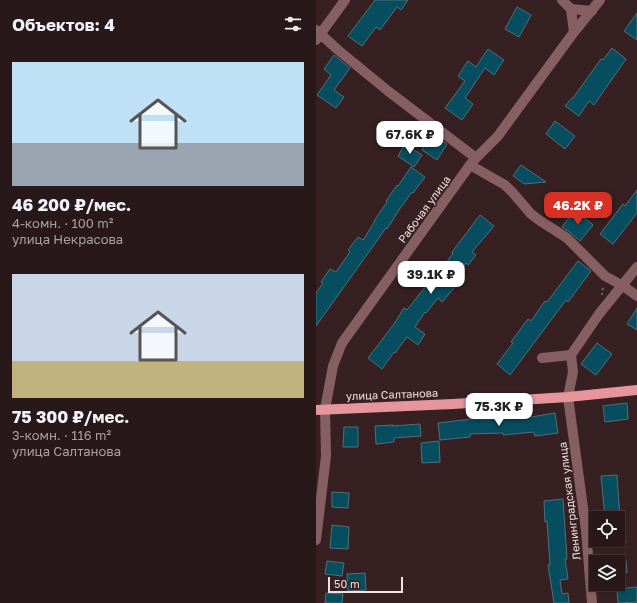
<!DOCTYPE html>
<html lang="ru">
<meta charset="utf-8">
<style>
body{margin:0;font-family:"Golos Text",sans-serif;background:#352527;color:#f1f3f6;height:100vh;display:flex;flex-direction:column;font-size:15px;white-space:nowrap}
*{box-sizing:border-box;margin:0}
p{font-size:13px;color:#a5a0a2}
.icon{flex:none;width:22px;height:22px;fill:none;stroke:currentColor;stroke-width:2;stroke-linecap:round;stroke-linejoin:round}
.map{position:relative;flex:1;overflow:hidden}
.panel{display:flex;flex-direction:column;background:#29181a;width:316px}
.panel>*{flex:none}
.tools{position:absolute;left:273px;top:511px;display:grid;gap:8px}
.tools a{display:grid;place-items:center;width:36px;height:36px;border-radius:0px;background:#29181a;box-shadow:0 1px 3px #0004,0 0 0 1px #453739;font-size:20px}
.scale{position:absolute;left:12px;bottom:10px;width:75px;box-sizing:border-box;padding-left:4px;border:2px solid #f2e1e2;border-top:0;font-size:11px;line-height:14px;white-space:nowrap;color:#f2e1e2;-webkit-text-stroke:3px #372022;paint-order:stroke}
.price{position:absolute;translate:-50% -34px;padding:0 9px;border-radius:8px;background:#fff;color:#222;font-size:13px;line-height:26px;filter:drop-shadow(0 1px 2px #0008)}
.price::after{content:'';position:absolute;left:50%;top:24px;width:12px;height:9px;margin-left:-6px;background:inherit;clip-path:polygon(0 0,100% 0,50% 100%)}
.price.on{background:#d93025;color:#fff}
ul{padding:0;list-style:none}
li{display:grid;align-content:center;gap:8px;height:212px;padding:0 12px}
li span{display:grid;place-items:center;height:124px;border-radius:0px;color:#555}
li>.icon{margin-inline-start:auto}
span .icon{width:72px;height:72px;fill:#fffc;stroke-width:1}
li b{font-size:17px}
h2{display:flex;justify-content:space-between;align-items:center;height:48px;padding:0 12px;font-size:17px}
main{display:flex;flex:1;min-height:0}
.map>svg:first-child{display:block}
.building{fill:#064d5f;stroke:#526f79}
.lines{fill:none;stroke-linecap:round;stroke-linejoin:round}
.path{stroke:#786364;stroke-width:2;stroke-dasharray:2 3;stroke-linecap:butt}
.minor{stroke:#865f63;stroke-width:10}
.major{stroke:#e6959d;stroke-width:10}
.labels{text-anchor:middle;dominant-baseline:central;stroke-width:3;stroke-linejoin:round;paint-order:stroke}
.street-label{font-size:11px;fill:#f2e1e2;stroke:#372022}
</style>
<main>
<section class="panel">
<h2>Объектов: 4<svg class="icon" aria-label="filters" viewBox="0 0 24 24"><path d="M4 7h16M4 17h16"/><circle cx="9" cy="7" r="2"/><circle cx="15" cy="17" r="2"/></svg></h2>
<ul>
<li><span style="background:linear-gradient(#bfe0f5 65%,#9aa5b1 0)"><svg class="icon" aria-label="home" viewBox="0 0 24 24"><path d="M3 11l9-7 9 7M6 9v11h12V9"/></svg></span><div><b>46 200 ₽/мес.</b><p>4-комн. · 100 m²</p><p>улица Некрасова</p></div></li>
<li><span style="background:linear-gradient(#c9d6e8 70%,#c2b280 0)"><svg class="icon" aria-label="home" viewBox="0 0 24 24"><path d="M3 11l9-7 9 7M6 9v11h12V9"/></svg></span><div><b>75 300 ₽/мес.</b><p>3-комн. · 116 m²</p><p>улица Салтанова</p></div></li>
</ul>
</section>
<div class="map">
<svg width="321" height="603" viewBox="0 0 321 603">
<rect width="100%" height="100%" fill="#372022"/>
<g class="building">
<path d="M59,0H92L85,10L81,7L64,30L60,27L46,46L32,36Z"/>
<path d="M201,7L215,15L203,37L189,29Z"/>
<path d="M321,13V40L308,31Z"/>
<path d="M296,48L310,59L278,105L273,101L263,116L249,106L256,98H257L285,59L287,60Z"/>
<path d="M172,49L188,60L178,75L169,68L149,98L157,104L146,120L129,108L149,81L142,76L152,61L160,67Z"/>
<path d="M18,55L34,68L18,90L28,97L20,108L1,95L15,75L8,69Z"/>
<path d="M239,121L259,136L249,149L230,134Z"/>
<path d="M115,134L131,144L121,160L106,150Z"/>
<path d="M89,144L106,155L98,167L82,156Z"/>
<path d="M205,165L230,182L208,184L197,176Z"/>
<path d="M95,167L109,177L97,193L96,192L83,210L71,229L70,228L0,326V293L7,283L5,282L14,269L20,272L34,252L32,250L42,237L47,240L59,221H58L71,202L70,201L81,185L82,186Z"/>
<path d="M321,190V213L297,244L284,234L307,204L309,206Z"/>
<path d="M259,210L277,225L264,241L255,233L246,227Z"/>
<path d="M164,215L178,226L156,252L160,255L152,265L150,263L136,283L139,287L126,302L122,298L110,313L109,312L99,327L109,334L102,345L91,337L79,353L78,352L66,369L52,358L78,324L88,308L91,310L121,272L123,273L137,253L136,252Z"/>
<path d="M262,261L275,271L252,302L250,300L194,375L181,364L197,343L195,342L212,319L215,321L229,301L231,302Z"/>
<path d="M321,308V330L311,324Z"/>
<path d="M281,343L296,354L280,375L265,364Z"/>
<path d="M311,403L312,419L289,422L287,406Z"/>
<path d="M239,413L242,433L219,436L218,432L187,435V433L154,434V437L124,440L122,423L156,419H182L208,416L209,418Z"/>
<path d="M104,424L105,436L78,438V442L60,444L59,426L77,425V426Z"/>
<path d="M28,427H42V447H27Z"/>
<path d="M123,441L124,462L106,463L105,443Z"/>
<path d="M301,475L304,518H308L310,543L302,544V518H289L285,476Z"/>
<path d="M16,492L33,493L32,508L16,507Z"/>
<path d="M247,499L251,559H249L252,579L244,580L246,594L252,593L253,603H238L232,565H234L231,521L229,522L228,501Z"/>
<path d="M16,525L33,527L32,549L14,548Z"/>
<path d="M310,560L311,573L302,574V561Z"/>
<path d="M11,561L28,563L26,576L9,574Z"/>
<path d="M49,573L50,590L32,591L31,574Z"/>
<path d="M321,587V602L302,603L301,589Z"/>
<path d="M10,593L27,594L26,603H9Z"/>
</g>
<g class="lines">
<path class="path" d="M286,295L287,286"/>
<g class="minor">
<path d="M246,0L255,9L276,11"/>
<path d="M255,9L258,32"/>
<path d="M0,30L22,50L72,91L160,158"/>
<path d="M0,40L29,0"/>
<path d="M154,165L189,185L197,193L215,214L223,220L251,238L289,276L307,286L321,296"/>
<path d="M226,358L255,355"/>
<path d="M0,540L10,456L9,409L17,366L26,343L154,165L160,158L182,136L258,32L284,0"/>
<path d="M276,603L270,530L252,397L257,372L255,355L283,314L321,267"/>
</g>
<path class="major" d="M0,410L137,404L252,397L321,390"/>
</g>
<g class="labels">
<g class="street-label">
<text transform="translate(108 209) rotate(-54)">Рабочая улица</text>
<text transform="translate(76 394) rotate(-2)">улица Салтанова</text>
<text transform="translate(253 501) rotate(-97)">Ленинградская улица</text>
</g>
</g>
</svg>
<div class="tools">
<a><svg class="icon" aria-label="locate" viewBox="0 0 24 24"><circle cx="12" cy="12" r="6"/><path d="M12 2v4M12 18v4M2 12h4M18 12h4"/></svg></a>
<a><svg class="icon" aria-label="layers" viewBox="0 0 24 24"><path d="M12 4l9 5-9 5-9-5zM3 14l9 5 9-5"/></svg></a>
</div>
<div class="scale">50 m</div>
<b class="price" style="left:94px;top:155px">67.6K ₽</b>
<b class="price on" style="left:262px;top:226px">46.2K ₽</b>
<b class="price" style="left:115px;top:295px">39.1K ₽</b>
<b class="price" style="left:183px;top:427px">75.3K ₽</b>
</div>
</main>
